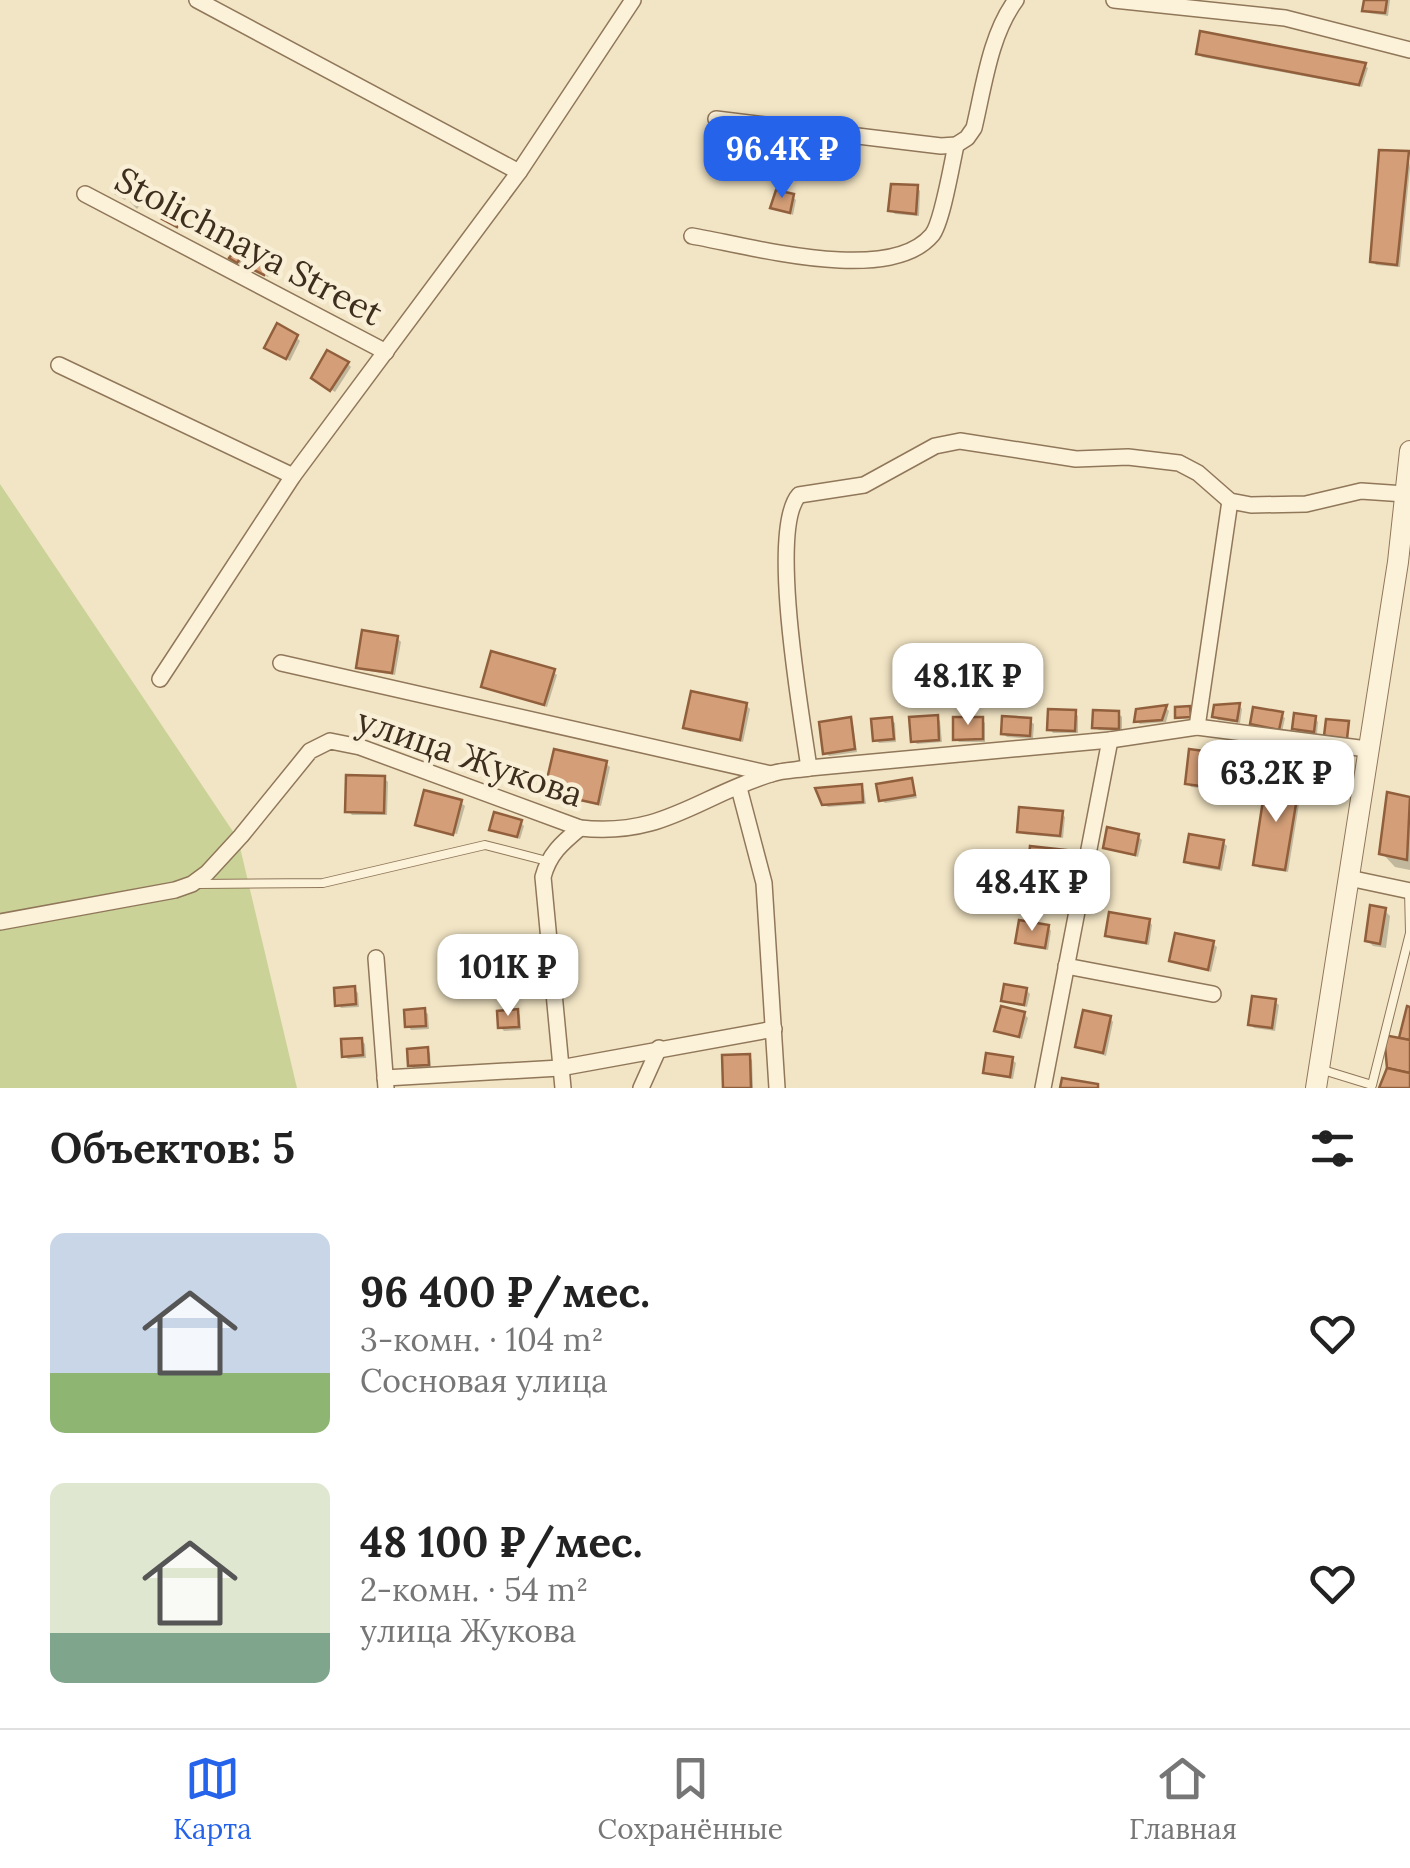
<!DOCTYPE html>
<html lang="ru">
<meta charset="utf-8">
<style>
body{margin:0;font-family:Lora,serif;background:#f6f6f6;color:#222;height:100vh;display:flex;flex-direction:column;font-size:38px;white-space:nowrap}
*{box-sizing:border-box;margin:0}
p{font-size:32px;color:#767676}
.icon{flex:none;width:55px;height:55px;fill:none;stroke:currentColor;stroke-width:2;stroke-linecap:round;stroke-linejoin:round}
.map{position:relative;height:1088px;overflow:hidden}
.side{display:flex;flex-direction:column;background:#fff;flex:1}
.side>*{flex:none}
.price{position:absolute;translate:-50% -85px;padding:0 22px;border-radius:20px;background:#fff;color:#222;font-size:32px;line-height:65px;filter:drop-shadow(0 2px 5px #0008)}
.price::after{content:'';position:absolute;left:50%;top:60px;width:30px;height:22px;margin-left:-15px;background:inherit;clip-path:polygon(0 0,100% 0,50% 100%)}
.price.current{background:#2563eb;color:#fff}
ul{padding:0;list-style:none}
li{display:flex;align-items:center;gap:30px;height:250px;padding:0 50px}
li span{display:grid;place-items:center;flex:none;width:280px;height:200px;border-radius:15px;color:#555}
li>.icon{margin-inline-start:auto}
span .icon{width:120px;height:120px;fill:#fffc;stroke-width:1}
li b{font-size:42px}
h2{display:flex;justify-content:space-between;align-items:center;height:120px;padding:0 50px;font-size:42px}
.tabs{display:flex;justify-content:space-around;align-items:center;height:140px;border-top:2px solid #e0e0e0;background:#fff;font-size:28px;color:#767676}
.tabs a{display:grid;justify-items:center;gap:5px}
.tabs .current{color:#2563eb}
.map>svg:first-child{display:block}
.green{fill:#cad298}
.shadow{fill:#0003}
.building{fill:#d49f78;stroke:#915f3c;stroke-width:2.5}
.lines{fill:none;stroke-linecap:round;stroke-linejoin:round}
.service-casing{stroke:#907759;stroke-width:10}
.minor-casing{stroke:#907759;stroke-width:18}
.tertiary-casing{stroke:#907759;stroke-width:22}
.service{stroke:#fcf2da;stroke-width:8}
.minor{stroke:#fcf2da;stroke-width:15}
.tertiary{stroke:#fcf2da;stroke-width:20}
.labels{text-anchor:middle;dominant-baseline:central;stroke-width:9;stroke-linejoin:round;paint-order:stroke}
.street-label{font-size:35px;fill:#3e2e1e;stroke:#f9efd6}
</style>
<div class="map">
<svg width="1410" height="1088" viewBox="0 0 1410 1088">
<rect width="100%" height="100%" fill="#f2e5c5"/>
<path class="green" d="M0,484L238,839L297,1088H0Z"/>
<g class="shadow">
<path d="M1366,0H1390L1388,16L1369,13L1365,10Z"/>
<path d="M1199,53L1364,65L1368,68L1362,87L1202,57Z"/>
<path d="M1408,153L1410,168L1400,267L1376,265L1373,261Z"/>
<path d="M917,187L920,191L919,216L895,214L891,210Z"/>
<path d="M112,188L125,193L128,196L125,200L114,194Z"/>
<path d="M134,196L143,202L137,209L130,202Z"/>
<path d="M792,196L796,200L793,215L773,207Z"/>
<path d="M248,248L274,265L268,277L247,265L253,255L250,253L241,265L236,261Z"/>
<path d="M296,337L300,341L290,361L271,351Z"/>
<path d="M348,364L351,367L335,392L318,381Z"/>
<path d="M397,638L401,642L395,675L363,670L359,667Z"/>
<path d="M553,672L557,675L547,707L483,686Z"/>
<path d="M746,705L750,709L743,742L689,731L685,728Z"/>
<path d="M1239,705L1242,709L1240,723L1218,720L1215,716Z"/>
<path d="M1166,708L1169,711L1166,722L1140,724L1136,721L1138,711Z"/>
<path d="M1075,713L1078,716V733H1053L1050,729Z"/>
<path d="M1118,713L1122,717V731L1099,730L1095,727Z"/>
<path d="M1281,715L1285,718L1282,732L1253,723Z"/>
<path d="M937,718L940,721L942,742L917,744L913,740Z"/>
<path d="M1315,718L1318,722L1317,734L1298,732L1295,728Z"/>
<path d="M982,719L985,723V742H959L956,739Z"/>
<path d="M850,720L853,724L857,752L829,756L826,752Z"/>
<path d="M891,720L895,723L896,742L879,743L876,740Z"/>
<path d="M1030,721L1034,724L1033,739L1007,737L1003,733Z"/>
<path d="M1234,757L1238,761L1234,792L1191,787L1188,783Z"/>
<path d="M606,764L610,767L601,806L547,791Z"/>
<path d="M384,778L388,782L387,815H352L348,811Z"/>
<path d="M911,780L917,798L885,803L881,799Z"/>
<path d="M861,786L864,790L866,804L828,807L824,804Z"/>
<path d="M1298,789L1301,792L1288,872L1259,868L1255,864Z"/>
<path d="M1389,795L1410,799V870L1395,867L1382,853Z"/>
<path d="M461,803L465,806L457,834L419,824Z"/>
<path d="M1062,814L1065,817L1063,838L1023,834L1019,831Z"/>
<path d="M520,822L524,826L520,839L492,829Z"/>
<path d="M1138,837L1142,840L1138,857L1105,847Z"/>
<path d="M1223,842L1227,846L1222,871L1190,865L1187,861Z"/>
<path d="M1065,852L1069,856L1066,882L1033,878L1029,874Z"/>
<path d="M1384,910L1390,916L1386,948L1373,946L1367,940Z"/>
<path d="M1149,921L1152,925L1149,945L1111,939L1107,935Z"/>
<path d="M1048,927L1051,931L1048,950L1021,946L1018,942Z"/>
<path d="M1213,944L1217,947L1211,972L1172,961Z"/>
<path d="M354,989L358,993L359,1007L341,1008L338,1004Z"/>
<path d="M1026,990L1030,994L1027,1007L1004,1000Z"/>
<path d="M1275,1002L1279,1005L1275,1031L1254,1028L1250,1024Z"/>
<path d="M424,1011L428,1014L429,1029L411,1030L408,1026Z"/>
<path d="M517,1012L520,1015L521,1030L504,1031L500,1027Z"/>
<path d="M1024,1014L1028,1018L1022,1039L997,1030Z"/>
<path d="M1110,1018L1113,1022L1106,1056L1078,1047Z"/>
<path d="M361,1040L365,1044L366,1058L348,1059L344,1056Z"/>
<path d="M427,1050L430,1053L431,1068L414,1069L410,1065Z"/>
<path d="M749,1057L752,1060L753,1088H726Z"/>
<path d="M1012,1060L1016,1063L1013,1079L989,1075L986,1072Z"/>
</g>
<g class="building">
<path d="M1364,0H1387L1385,13L1362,11Z"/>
<path d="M1200,31L1366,63L1359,85L1196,54Z"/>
<path d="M1379,150L1409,151L1397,265L1370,262Z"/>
<path d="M891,184L918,185L916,214L888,211Z"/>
<path d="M776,190L794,194L790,213L770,208Z"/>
<path d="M169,207L183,216L177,227L162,219Z"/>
<path d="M242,241L250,246L237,263L229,258Z"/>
<path d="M253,250L272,259L264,275L244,265Z"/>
<path d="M277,323L298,335L286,359L264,348Z"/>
<path d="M327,350L349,362L330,391L311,378Z"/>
<path d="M362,630L398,636L392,673L356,668Z"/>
<path d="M491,651L555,669L544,705L481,687Z"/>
<path d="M691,691L747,703L740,740L683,728Z"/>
<path d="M1240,703L1237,721L1212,717L1214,705Z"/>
<path d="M1167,705L1162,720L1134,722L1136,709Z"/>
<path d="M1190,706L1191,717L1175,718V707Z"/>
<path d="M1253,707L1283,712L1279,730L1250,724Z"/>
<path d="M1048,709L1076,710L1075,731L1047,730Z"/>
<path d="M1093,710L1119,711V729L1092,728Z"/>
<path d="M1294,713L1316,716L1314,732L1292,729Z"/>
<path d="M938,715L939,740L911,742L909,717Z"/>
<path d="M1002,716L1031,718L1030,736L1001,734Z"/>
<path d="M851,717L855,749L823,754L819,722Z"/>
<path d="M892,717L894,739L873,741L871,719Z"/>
<path d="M953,717H983V739L953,740Z"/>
<path d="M1326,719L1349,721L1347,739L1324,736Z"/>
<path d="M554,749L607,761L598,804L544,792Z"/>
<path d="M1189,749L1235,755L1231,790L1185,784Z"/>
<path d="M346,775L385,776L384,813L345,812Z"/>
<path d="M912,778L915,795L879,801L876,784Z"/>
<path d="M1266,781L1299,786L1285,870L1253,865Z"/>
<path d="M862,784L863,802L822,805L815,788Z"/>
<path d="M424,790L462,800L453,835L415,825Z"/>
<path d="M1387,792L1410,797L1407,860L1379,854Z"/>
<path d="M1019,807L1063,811L1060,836L1017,832Z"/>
<path d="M494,812L522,820L517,837L489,830Z"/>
<path d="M1107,827L1139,834L1135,855L1103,848Z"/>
<path d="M1189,834L1224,840L1219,868L1184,862Z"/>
<path d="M1030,846L1067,850L1063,880L1027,875Z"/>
<path d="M1370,905L1386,908L1380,944L1365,941Z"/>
<path d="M1109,912L1150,919L1146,943L1105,936Z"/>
<path d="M1019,920L1049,925L1045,948L1015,943Z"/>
<path d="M1175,933L1214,941L1208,970L1169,961Z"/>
<path d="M1004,984L1027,988L1024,1005L1001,1001Z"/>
<path d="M355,986L356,1004L335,1006L334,988Z"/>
<path d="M1252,996L1276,999L1272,1028L1248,1025Z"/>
<path d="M1001,1006L1025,1012L1019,1037L994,1031Z"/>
<path d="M1407,1006L1410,1007V1040L1399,1038Z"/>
<path d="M425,1008L426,1026L405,1027L404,1010Z"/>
<path d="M518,1009L519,1027L498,1028L497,1011Z"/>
<path d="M1083,1010L1111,1016L1103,1053L1075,1047Z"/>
<path d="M1384,1035L1410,1040V1073L1387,1068Z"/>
<path d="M362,1038L363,1055L342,1057L341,1039Z"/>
<path d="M428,1047L429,1065L408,1066L407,1049Z"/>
<path d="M986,1053L1013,1057L1010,1077L983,1073Z"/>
<path d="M750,1054L751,1088H723L722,1055Z"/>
<path d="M1387,1068L1410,1073V1088H1379Z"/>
<path d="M1062,1078L1098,1084V1088H1060Z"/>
</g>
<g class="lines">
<g class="service-casing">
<g id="service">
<path d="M198,884L323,883L485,845L547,861"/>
<path d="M1323,1070L1372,1085L1410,933L1409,890"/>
</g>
</g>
<g class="minor-casing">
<g id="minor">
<path d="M197,0L519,172"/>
<path d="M1114,0L1285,18L1410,50"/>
<path d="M716,119L941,146L956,145L967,138L974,128C984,86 990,35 1016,0"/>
<path d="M85,194L386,352"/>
<path d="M692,236C750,246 889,286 932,235C942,223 952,163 956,145"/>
<path d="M59,365L293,476"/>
<path d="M281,663L771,774"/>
<path d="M160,679L293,476L519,172L633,0"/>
<path d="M1197,727L1230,501"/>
<path d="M809,768C802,718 768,529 799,495L864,485L935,446L960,441L1076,459L1128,457L1179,463L1198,473L1230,501L1251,505L1306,504L1361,491L1405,494"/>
<path d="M739,788L764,883L777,1088"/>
<path d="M1349,878L1410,891"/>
<path d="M0,922L175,890L192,884L207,873L241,836L310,751L330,741L360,747L580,828C663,837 697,797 771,774C783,770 797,770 809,768L1110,740L1197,727L1367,749"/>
<path d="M376,958L386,1088"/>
<path d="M1066,966L1213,994"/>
<path d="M385,1078L560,1068L774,1029"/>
<path d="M563,1088L543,877C549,854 562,843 580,828"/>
<path d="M641,1088L659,1048"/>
<path d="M1043,1088L1110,740"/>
</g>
</g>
<g class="tertiary-casing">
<path id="tertiary" d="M1316,1088L1398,562L1410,451"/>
</g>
<use href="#service" class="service"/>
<use href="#minor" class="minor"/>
<use href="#tertiary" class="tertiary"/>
</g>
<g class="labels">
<g class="street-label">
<text transform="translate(249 246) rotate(28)">Stolichnaya Street</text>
<text transform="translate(470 757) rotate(19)">улица Жукова</text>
</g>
</g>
</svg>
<b class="price current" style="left:782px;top:201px">96.4K ₽</b>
<b class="price" style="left:968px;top:728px">48.1K ₽</b>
<b class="price" style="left:1276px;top:825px">63.2K ₽</b>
<b class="price" style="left:1032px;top:934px">48.4K ₽</b>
<b class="price" style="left:508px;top:1019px">101K ₽</b>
</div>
<section class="side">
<h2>Объектов: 5<svg class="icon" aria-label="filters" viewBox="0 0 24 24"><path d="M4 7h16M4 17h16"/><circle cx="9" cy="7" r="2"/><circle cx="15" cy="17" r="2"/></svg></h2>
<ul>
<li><span style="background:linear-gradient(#c9d6e8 70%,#8fb573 0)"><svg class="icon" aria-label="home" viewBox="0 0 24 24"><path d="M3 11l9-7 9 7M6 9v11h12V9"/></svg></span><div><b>96 400 ₽/мес.</b><p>3-комн. · 104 m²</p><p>Сосновая улица</p></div><svg class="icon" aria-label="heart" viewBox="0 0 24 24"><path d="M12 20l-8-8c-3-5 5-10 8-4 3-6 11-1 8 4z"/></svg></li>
<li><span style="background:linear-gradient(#dfe7d0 75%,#7fa58c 0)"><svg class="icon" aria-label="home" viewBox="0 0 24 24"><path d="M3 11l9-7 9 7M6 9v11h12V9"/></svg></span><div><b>48 100 ₽/мес.</b><p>2-комн. · 54 m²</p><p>улица Жукова</p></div><svg class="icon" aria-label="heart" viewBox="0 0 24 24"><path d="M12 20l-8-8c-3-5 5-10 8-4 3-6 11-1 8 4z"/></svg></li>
</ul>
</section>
<nav class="tabs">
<a class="current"><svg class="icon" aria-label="map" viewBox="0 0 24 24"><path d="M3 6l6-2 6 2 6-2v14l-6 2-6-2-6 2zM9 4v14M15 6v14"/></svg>Карта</a>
<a><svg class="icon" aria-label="saved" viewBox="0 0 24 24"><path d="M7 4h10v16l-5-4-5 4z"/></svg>Сохранённые</a>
<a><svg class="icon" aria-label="home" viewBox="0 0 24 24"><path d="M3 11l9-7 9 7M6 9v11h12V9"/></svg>Главная</a>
</nav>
